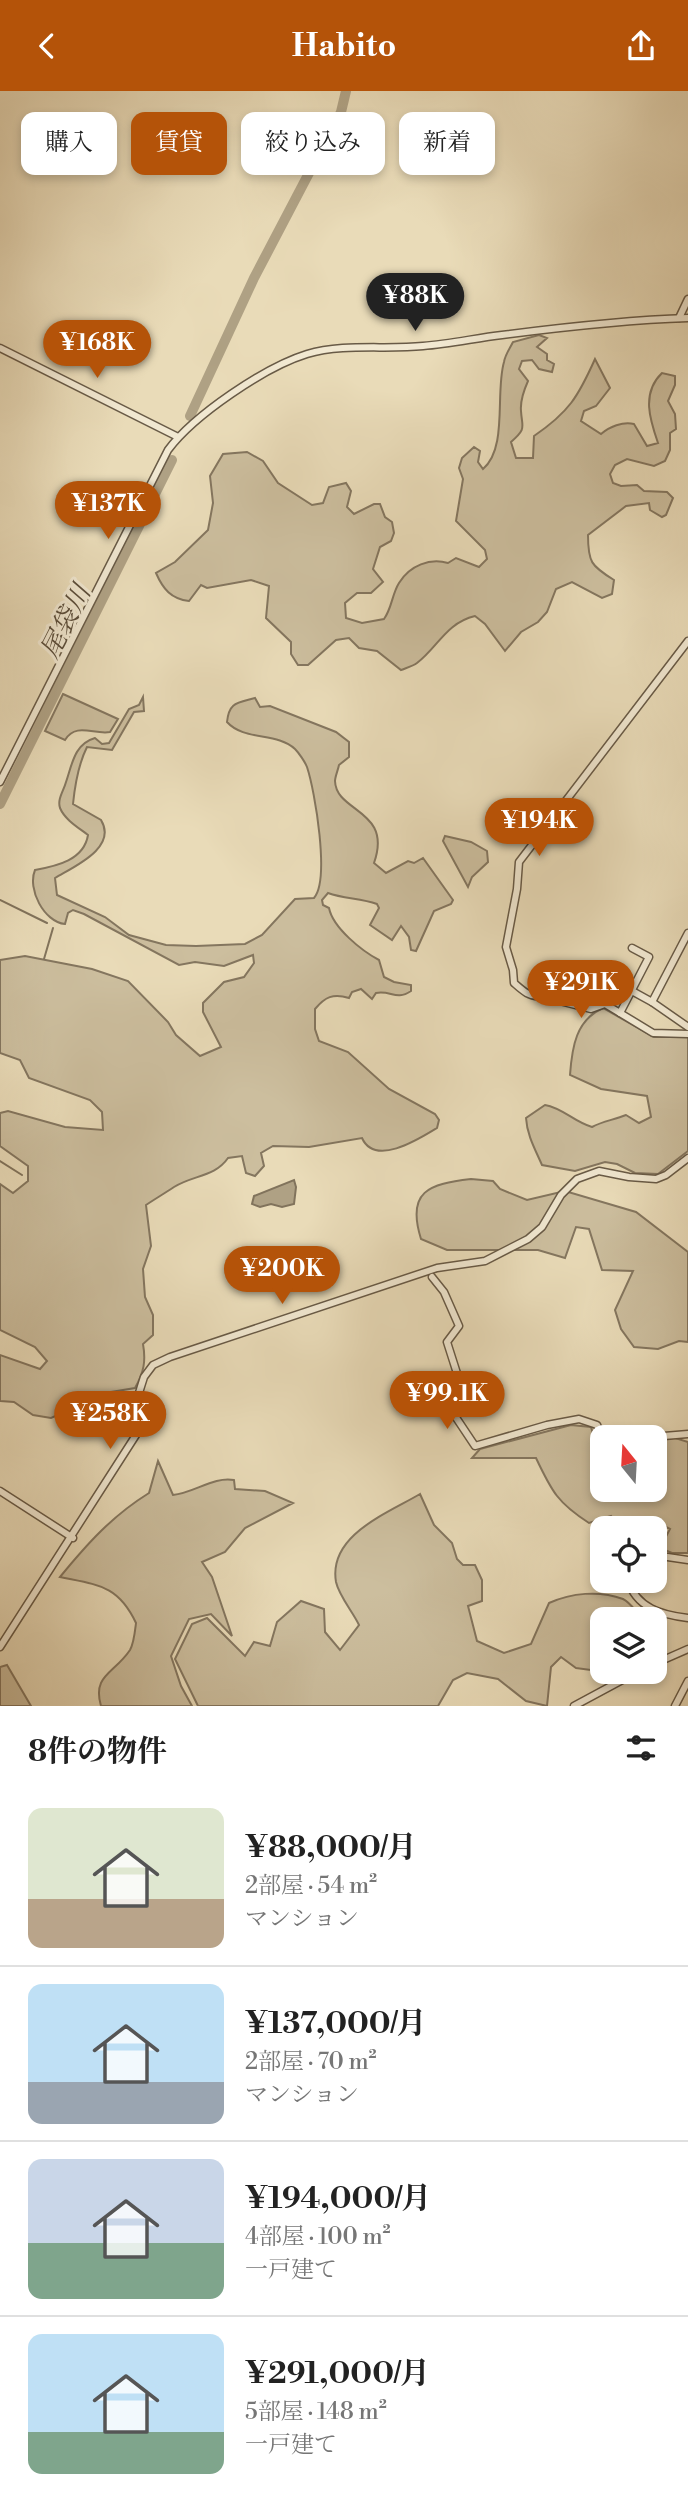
<!DOCTYPE html>
<html lang="ja">
<meta charset="utf-8">
<style>
body{margin:0;font-family:"Libre Bodoni","Noto Serif JP",serif;background:#f2f2f2;color:#222;height:100vh;display:flex;flex-direction:column;font-size:26px;white-space:nowrap}
*{box-sizing:border-box;margin:0}
p{font-size:23px;color:#767676}
.icon{flex:none;width:38px;height:38px;fill:none;stroke:currentColor;stroke-width:2;stroke-linecap:round;stroke-linejoin:round}
.map{position:relative;height:1615px;overflow:hidden}
.drawer{display:flex;flex-direction:column;background:#fff;flex:1}
.drawer>*{flex:none}
.guide{position:absolute;left:21px;top:21px;width:648px;height:63px;display:flex;gap:14px}
.needle{width:46px;rotate:342deg}
.controls{position:absolute;left:590px;top:1334px;display:grid;gap:14px}
.controls a{display:grid;place-items:center;width:77px;height:77px;border-radius:14px;background:#fff;box-shadow:0 4px 10px #0003;font-size:35px}
.price{position:absolute;translate:-50% -60px;padding:0 16px;border-radius:24px;background:#b45309;color:#fff;font-size:23px;line-height:46px;filter:drop-shadow(0 2px 4px #0008)}
.price::after{content:'';position:absolute;left:50%;top:42px;width:21px;height:16px;margin-left:-10px;background:inherit;clip-path:polygon(0 0,100% 0,50% 100%)}
.price.active{background:#222;color:#fff}
ul{padding:0;list-style:none}
li{display:flex;align-items:center;gap:21px;height:175px;padding:0 28px}
li+li{border-top:2px solid #e0e0e0}
li span{display:grid;place-items:center;flex:none;width:196px;height:140px;border-radius:14px;color:#555}
li>.icon{margin-inline-start:auto}
span .icon{width:84px;height:84px;fill:#fffc;stroke-width:1}
li b{font-size:30px}
h2{display:flex;justify-content:space-between;align-items:center;height:84px;padding:0 28px;font-size:30px}
.tag{padding:0 24px;border-radius:14px;background:#fff;box-shadow:0 4px 10px #0003;font-size:24px;line-height:63px}
.tag.active{background:#b45309;color:#fff}
header{display:flex;justify-content:space-between;align-items:center;height:91px;padding:0 28px;background:#b45309;color:#fff;font-size:32px;font-weight:700}
.map>svg:first-child{display:block}
.green{fill:#ccbe9e;stroke:#84765f;stroke-width:2}
.water{fill:#afa184;stroke:#81735c;stroke-width:2}
.lines{fill:none;stroke-linecap:round;stroke-linejoin:round}
.stream{stroke:#81735c;stroke-width:2}
.river{stroke:#afa184;stroke-width:10}
.minor-casing{stroke:#685a46;stroke-width:9}
.minor{stroke:#f1e8d1;stroke-width:6}
.labels{text-anchor:middle;dominant-baseline:central;stroke-width:6;stroke-linejoin:round;paint-order:stroke}
.water-label{font-size:26px;font-style:italic;fill:#5a4c39;stroke:#f1e8d1}
</style>
<header><svg class="icon" aria-label="back" viewBox="0 0 24 24"><path d="M15 5l-7 7 7 7"/></svg>Habito<svg class="icon" aria-label="share" viewBox="0 0 24 24"><path d="M12 15V3M7 8l5-5 5 5M5 13v7h14v-7"/></svg></header>
<div class="map">
<svg width="688" height="1615" viewBox="0 0 688 1615">
<rect width="100%" height="100%" fill="#e9dbb8"/>
<filter id="stains"><feTurbulence type="fractalNoise" baseFrequency=".00286" numOctaves="4"/><feColorMatrix values="0 0 0 0 .2 0 0 0 0 .09 0 0 0 0 .02 0 0 0 .5 -.17"/></filter>
<radialGradient id="worn" r=".72"><stop offset=".6" stop-color="#630" stop-opacity="0"/><stop offset="1" stop-color="#630" stop-opacity=".3"/></radialGradient>
<g class="green">
<path d="M539,244L547,247L537,256L547,263V269L554,273L552,281L539,278L532,269L522,270L519,278L528,290C524,299 520,310 521,320C522,337 527,337 511,351L516,367H533L534,345C569,321 578,306 595,268L610,297L596,315L584,320L581,330L601,343C609,336 623,330 634,333L647,355L658,352C650,329 641,302 662,282L675,285V294L668,310L675,323L676,338L670,342V359L665,370L654,375L627,368L615,374L610,383L613,392L621,395L637,394L644,400L667,401L673,407L666,424L662,426L650,419L649,412L626,415L588,444C588,471 591,475 614,489L612,503L602,507L572,491L556,498L547,521L538,531L521,541L505,560L485,533L475,525C446,532 438,556 417,572C413,575 406,577 401,579L377,560L359,557L349,547L336,549L308,574H298L291,563V551L266,527L269,495L251,489L207,497L201,494L189,510C171,508 163,498 156,482L175,471L208,439L213,412L210,385L223,363L247,361L263,370L278,392L312,414L323,412L329,396L346,392L351,400L347,416L354,423L374,413H380L385,426L392,431L394,442L391,450L380,456L373,478L383,491L371,502H357L345,512L346,527L362,532L384,528C392,517 392,503 399,492C410,474 430,467 448,472L456,467L479,476L487,468L485,459L456,430L463,388L459,377L462,367L474,356L480,360L478,371L483,378C508,357 495,301 504,271C505,264 510,257 513,251Z"/>
<path d="M63,603L118,628L110,641C94,644 76,631 65,649L45,640Z"/>
<path d="M143,606L144,620L134,621L112,659L87,656C78,674 75,693 73,713L101,729C118,757 73,776 55,787L57,804L105,826L129,844L166,854L196,855L245,853L262,844L295,808L314,807C330,789 315,700 307,676C305,671 299,662 295,658C277,641 244,650 227,631C229,611 237,612 255,607L260,616L270,615L336,641L349,651V666L339,674C338,679 335,686 335,690C336,722 393,718 374,772L386,782L408,770L414,772L423,767L453,809L451,813L434,820L416,860L411,859L409,846L401,835L392,849L370,834L379,817L377,813C360,807 344,808 328,802L322,809L323,814L329,817C333,837 362,860 379,869L384,886L394,891L411,894V900C396,910 391,899 376,902L372,908L361,898L352,901L349,907C333,902 325,906 315,918V938L319,950L348,961L389,998L435,1023L439,1029L437,1037C419,1048 375,1076 362,1047L309,1056L273,1055L261,1062L264,1075L255,1085L246,1082L242,1065L228,1067C215,1086 193,1084 174,1096C165,1102 155,1108 146,1114L151,1155L143,1178L145,1206L153,1224V1244L143,1253C146,1270 144,1281 135,1297L111,1301L51,1327L33,1324L14,1311L0,1310V1264L40,1278L47,1270L35,1256L0,1239V1093L13,1102L28,1090V1075L0,1055V1022L8,1020L65,1036L103,1039L102,1021L90,1009L29,987L20,969L0,962V869L25,865L92,878L128,890L168,931L176,944L200,965L221,956L203,921V912L224,891L244,886L254,872L253,864L224,875L195,871L179,874L84,823L73,819L68,822L65,833C44,831 27,798 35,779C57,775 84,769 88,744C79,737 65,729 60,717C57,708 64,699 66,691C72,674 74,653 95,647L102,653L109,652L129,618L139,614Z"/>
<path d="M445,745L471,751L487,760L488,771L472,786L468,796L443,750Z"/>
<path d="M603,917L654,946H688V1060L658,1083L635,1082L617,1073L605,1071L575,1080L542,1074C535,1058 527,1044 526,1027L545,1014C563,1017 574,1031 592,1036C603,1030 614,1029 626,1024L639,1032L651,1026L647,1005L601,998L570,984C572,956 576,929 603,917Z"/>
<path d="M471,1088L493,1090L500,1098L527,1109L565,1100L636,1121L688,1161V1251L679,1250L658,1258L634,1256L621,1238L615,1219L633,1180L602,1179L589,1138L576,1136L565,1167L538,1159H447L421,1148C406,1100 429,1093 471,1088Z"/>
<path d="M571,1334L591,1336L602,1373V1398H654L655,1348L669,1345L688,1351V1462H672L660,1457L670,1438L653,1429L632,1437H616L618,1433L611,1425L589,1432C558,1412 552,1401 536,1367H472L480,1358Z"/>
<path d="M158,1370L173,1404C194,1402 214,1385 234,1389L235,1398L265,1400L293,1412L245,1437L225,1461L202,1471L212,1486L232,1545L211,1523L189,1528L171,1565L181,1595L192,1615H101C92,1584 114,1583 130,1559C134,1552 135,1540 136,1532C118,1494 98,1494 60,1486C87,1453 112,1425 149,1402Z"/>
<path d="M420,1403L434,1434L452,1452L457,1468L463,1474H475L482,1489V1510L468,1515L477,1550L504,1562L531,1553L549,1512C571,1502 599,1499 623,1508C630,1511 637,1522 643,1528H602V1568L598,1580L576,1577L561,1566L551,1576L547,1615L526,1610L498,1588L467,1582L453,1589L438,1615H198L175,1568L192,1533L207,1527L245,1565L254,1551L270,1555L277,1531L301,1510L324,1518L325,1541L340,1559L359,1534C353,1521 339,1505 336,1491C328,1444 388,1422 420,1403Z"/>
<path d="M7,1574L31,1615H0V1576Z"/>
</g>
<path class="water" d="M294,1089L296,1096L294,1113L282,1116L271,1113L260,1116L252,1113L254,1105Z"/>
<g class="lines">
<g class="stream">
<path d="M0,809L47,832"/>
<path d="M44,868L53,837"/>
<path d="M0,1070L22,1084"/>
</g>
<g class="river">
<path d="M190,325L254,187L341,21L346,0"/>
<path d="M0,713L172,369"/>
</g>
<g class="minor-casing">
<g id="minor">
<path d="M679,227L688,208"/>
<path d="M0,257L178,346"/>
<path d="M0,691L168,359C194,324 265,276 307,263C344,252 386,259 423,255C450,253 476,247 502,244C564,236 626,229 688,227"/>
<path d="M632,857L649,866L620,922L605,913L591,918L540,905C529,906 522,899 514,892L513,879L506,856L517,798L519,771L688,550"/>
<path d="M632,900L652,911L688,936"/>
<path d="M652,911L688,842"/>
<path d="M620,922L653,942L688,943"/>
<path d="M432,1186L444,1201L459,1235L447,1251L462,1298C462,1308 454,1312 453,1322L475,1355L547,1334L579,1328L597,1334L602,1346"/>
<path d="M652,1346L688,1343"/>
<path d="M0,1400L73,1447"/>
<path d="M654,1464L688,1469"/>
<path d="M628,1489C636,1517 662,1524 688,1527"/>
<path d="M0,1556L136,1344L132,1324L144,1286L153,1274L170,1266L437,1177L485,1170L528,1148L542,1136L561,1104L577,1088L599,1080L629,1086L656,1088L666,1084L688,1067"/>
<path d="M654,1573L688,1558"/>
<path d="M574,1615L639,1580"/>
<path d="M675,1615L688,1590"/>
</g>
</g>
<use href="#minor" class="minor"/>
</g>
<g class="labels">
<g class="water-label">
<text transform="translate(66 531) rotate(-63)">尾袋川</text>
</g>
</g>
<rect width="100%" height="100%" filter="url(#stains)"/>
<rect width="100%" height="100%" fill="url(#worn)"/>
</svg>
<div class="controls">
<a><svg class="needle" viewBox="-14 -14 28 28"><path d="M0-13l5 13h-10z" fill="#e53935"/><path d="M0 13l5-13h-10z" fill="#767676"/></svg></a>
<a><svg class="icon" aria-label="locate" viewBox="0 0 24 24"><circle cx="12" cy="12" r="6"/><path d="M12 2v4M12 18v4M2 12h4M18 12h4"/></svg></a>
<a><svg class="icon" aria-label="layers" viewBox="0 0 24 24"><path d="M12 4l9 5-9 5-9-5zM3 14l9 5 9-5"/></svg></a>
</div>
<b class="price active" style="left:415px;top:242px">¥88K</b>
<b class="price" style="left:97px;top:289px">¥168K</b>
<b class="price" style="left:108px;top:450px">¥137K</b>
<b class="price" style="left:539px;top:767px">¥194K</b>
<b class="price" style="left:581px;top:929px">¥291K</b>
<b class="price" style="left:282px;top:1215px">¥200K</b>
<b class="price" style="left:447px;top:1340px">¥99.1K</b>
<b class="price" style="left:110px;top:1360px">¥258K</b>
<div class="guide">
<a class="tag">購入</a>
<a class="tag active">賃貸</a>
<a class="tag">絞り込み</a>
<a class="tag">新着</a>
</div>
</div>
<section class="drawer">
<h2>8件の物件<svg class="icon" aria-label="filters" viewBox="0 0 24 24"><path d="M4 7h16M4 17h16"/><circle cx="9" cy="7" r="2"/><circle cx="15" cy="17" r="2"/></svg></h2>
<ul>
<li><span style="background:linear-gradient(#dfe7d0 65%,#b9a48a 0)"><svg class="icon" aria-label="home" viewBox="0 0 24 24"><path d="M3 11l9-7 9 7M6 9v11h12V9"/></svg></span><div><b>¥88,000/月</b><p>2部屋 · 54 m²</p><p>マンション</p></div></li>
<li><span style="background:linear-gradient(#bfe0f5 70%,#9aa5b1 0)"><svg class="icon" aria-label="home" viewBox="0 0 24 24"><path d="M3 11l9-7 9 7M6 9v11h12V9"/></svg></span><div><b>¥137,000/月</b><p>2部屋 · 70 m²</p><p>マンション</p></div></li>
<li><span style="background:linear-gradient(#c9d6e8 60%,#7fa58c 0)"><svg class="icon" aria-label="home" viewBox="0 0 24 24"><path d="M3 11l9-7 9 7M6 9v11h12V9"/></svg></span><div><b>¥194,000/月</b><p>4部屋 · 100 m²</p><p>一戸建て</p></div></li>
<li><span style="background:linear-gradient(#bfe0f5 70%,#7fa58c 0)"><svg class="icon" aria-label="home" viewBox="0 0 24 24"><path d="M3 11l9-7 9 7M6 9v11h12V9"/></svg></span><div><b>¥291,000/月</b><p>5部屋 · 148 m²</p><p>一戸建て</p></div></li>
</ul>
</section>
